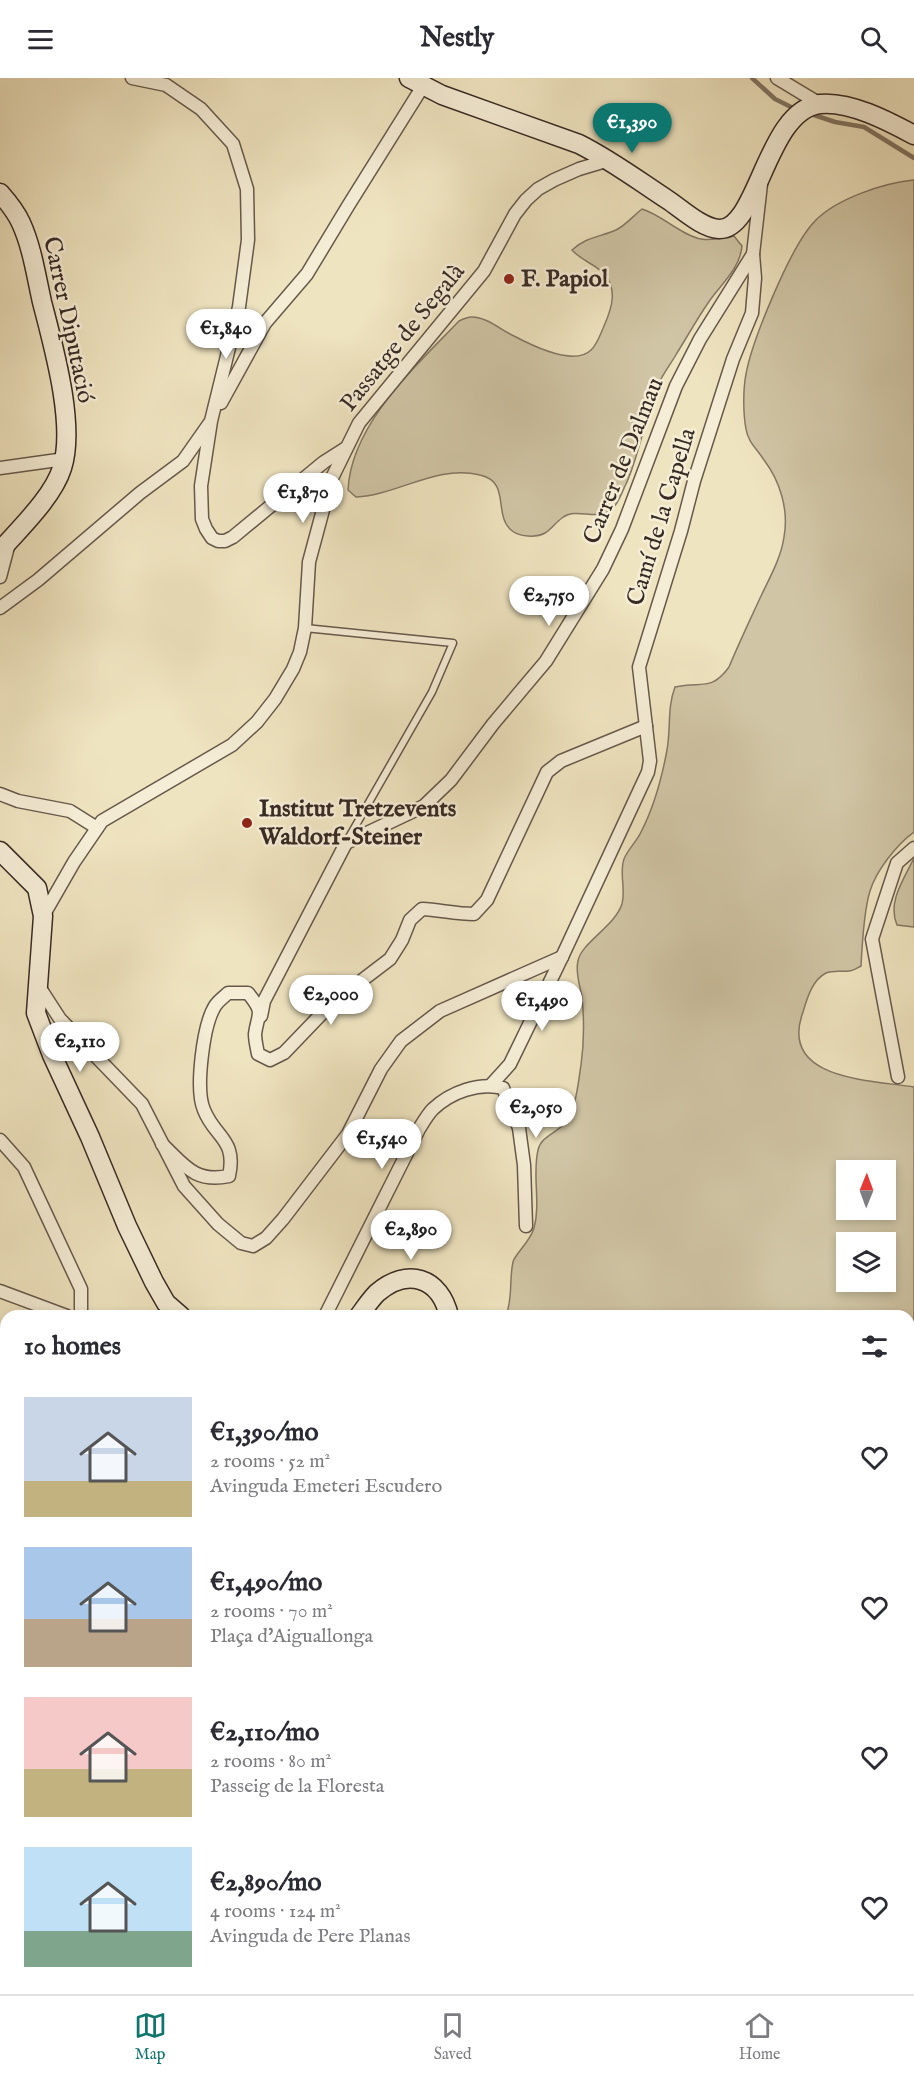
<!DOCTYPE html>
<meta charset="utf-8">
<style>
body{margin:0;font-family:"IM FELL English",serif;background:#f2f2f3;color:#2b2b33;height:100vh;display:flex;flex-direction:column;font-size:22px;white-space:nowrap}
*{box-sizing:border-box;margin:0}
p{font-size:20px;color:#7c7c81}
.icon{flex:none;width:33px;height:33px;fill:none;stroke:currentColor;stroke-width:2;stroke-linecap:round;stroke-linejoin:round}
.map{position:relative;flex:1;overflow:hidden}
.side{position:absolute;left:0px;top:1232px;width:915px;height:686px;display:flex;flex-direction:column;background:#fff;border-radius:18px 18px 0 0;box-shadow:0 3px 9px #0003}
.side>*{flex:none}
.needle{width:39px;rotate:1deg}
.tools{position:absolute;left:836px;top:1082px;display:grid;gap:12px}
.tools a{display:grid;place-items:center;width:60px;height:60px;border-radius:0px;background:#fff;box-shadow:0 3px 9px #0003;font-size:30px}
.price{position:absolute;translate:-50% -51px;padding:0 14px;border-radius:21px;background:#fff;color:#222;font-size:20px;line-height:39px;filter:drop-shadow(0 2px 3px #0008)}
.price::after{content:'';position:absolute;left:50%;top:36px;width:18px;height:14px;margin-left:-9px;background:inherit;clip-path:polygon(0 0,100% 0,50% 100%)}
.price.active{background:#0f766e;color:#fff}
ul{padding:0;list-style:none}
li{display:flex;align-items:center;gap:18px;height:150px;padding:0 24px}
li span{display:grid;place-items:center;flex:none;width:168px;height:120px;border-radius:0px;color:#555}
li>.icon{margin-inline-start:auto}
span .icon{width:72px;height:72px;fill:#fffc;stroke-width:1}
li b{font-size:26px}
h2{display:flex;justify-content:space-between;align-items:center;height:72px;padding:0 24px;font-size:26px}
header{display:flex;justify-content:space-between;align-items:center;height:78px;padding:0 24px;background:#fff;font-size:27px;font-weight:800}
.tab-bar{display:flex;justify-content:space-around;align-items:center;height:84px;border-top:2px solid #e1e1e2;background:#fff;font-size:16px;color:#7c7c81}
.tab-bar a{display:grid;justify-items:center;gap:3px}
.tab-bar .active{color:#0f766e}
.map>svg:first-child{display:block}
.green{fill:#d0c5a5;stroke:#847864;stroke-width:1.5;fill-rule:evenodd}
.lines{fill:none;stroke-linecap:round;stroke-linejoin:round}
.stream{stroke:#817462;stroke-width:4.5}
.lane-casing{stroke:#66594b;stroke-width:9}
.street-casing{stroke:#66594b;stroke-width:15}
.secondary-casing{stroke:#382b24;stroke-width:21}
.lane{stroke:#f5edd6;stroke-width:6}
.street{stroke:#f5edd6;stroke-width:12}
.secondary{stroke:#f5edd6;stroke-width:18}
.poi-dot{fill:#8f2418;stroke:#f5edd6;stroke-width:2}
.labels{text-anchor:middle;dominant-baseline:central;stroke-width:5;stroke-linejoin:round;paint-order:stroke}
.poi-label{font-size:24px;font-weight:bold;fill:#382b24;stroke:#f5edd6;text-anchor:start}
.street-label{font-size:24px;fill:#382b24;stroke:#f5edd6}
</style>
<header><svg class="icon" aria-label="menu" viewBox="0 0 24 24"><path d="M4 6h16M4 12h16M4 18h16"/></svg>Nestly<svg class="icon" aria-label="search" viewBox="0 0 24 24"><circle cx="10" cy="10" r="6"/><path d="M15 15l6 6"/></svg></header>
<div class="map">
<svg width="914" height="1916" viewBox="0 0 914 1916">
<rect width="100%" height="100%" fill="#efe4c0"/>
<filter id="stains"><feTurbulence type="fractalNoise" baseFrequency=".00333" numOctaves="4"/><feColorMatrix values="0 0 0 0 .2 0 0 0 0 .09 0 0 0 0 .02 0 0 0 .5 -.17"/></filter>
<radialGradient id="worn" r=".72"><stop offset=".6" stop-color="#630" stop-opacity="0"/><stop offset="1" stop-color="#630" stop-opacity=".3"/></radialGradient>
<g class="green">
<path d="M914,102V754C897,766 876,793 870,813C864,832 862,868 861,888C857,890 853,893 849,893C842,894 833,892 826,895C812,902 807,921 803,934C778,1002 870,1002 914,1009V1341L910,1346L909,1238L506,1237C513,1221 509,1201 513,1184C515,1176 530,1164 534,1150C541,1125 532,1097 538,1072C541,1059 554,1056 563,1047C576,1034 578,1006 581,987C584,966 584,940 582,919C580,908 575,894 578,883C581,865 615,848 622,826C626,811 619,795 624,781C628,771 637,763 641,754C654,729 662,699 667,672C671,650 667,630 675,609C701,603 711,614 729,589C739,565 750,542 761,518C770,499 781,480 784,459C789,432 780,403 764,382C757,371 748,364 746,351C743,335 743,312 746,296C752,263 791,167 815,143C836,121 883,105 914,102ZM846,1092H885V1131H846ZM846,1164H885V1203H846Z"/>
<path d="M642,131C662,137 681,157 701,161C712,163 723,160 734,158L742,168C740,191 721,206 708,225C697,241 687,259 677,275C672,284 665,293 660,303C645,335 641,373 626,406C622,414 619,424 613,430C598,445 577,428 562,440C556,444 551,452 545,455C536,460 519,459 511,452C493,436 511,404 480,397C437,386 398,417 356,419L348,412C351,346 417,287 459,243C463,241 468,239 472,239C487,239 501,252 514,258C531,267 574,289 591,272C597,267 601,255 604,248C612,230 619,209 601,193C592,185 581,182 572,172C586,159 600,159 616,152C626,147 633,138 642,131Z"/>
<path d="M914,780V849L897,847C887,824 904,801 914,780Z"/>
<path d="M0,1301L6,1307V1363L0,1369Z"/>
<path d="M0,1386L6,1399V1683L0,1682Z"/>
<path d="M6,1727V1911H193L197,1916H0V1728Z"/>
<path d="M702,1911H896L902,1916H700Z"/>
</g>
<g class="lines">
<g class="stream">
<path d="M752,0L775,21L797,32"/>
<path d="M811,36L835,44L864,49L914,80"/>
<path d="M0,1741L6,1738"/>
</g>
<g class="lane-casing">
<path id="lane" d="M305,550L453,565L432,614L348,761"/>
</g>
<g class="street-casing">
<g id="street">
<path d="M132,0L166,7L201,31L233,66L247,111L248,162L239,229L211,343L201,408L202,441L206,451L212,460L218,463H225L233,459L324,384L346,370"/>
<path d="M777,0L820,26"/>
<path d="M221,325L265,245L307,196L348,128L423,8"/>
<path d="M0,390L65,381"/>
<path d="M0,499L9,465"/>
<path d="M0,530L38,502L140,415L183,383L209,346"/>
<path d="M0,716L18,723L70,733L97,750"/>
<path d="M43,838L74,784L102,743L232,667L257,644L275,621L293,591L300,574L305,550L309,484L331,402L359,345L484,193L515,136L526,122L538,111L554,102L579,91L609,82"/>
<path d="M38,907L60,941L142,1026L184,1108L218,1146L241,1165L253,1168L266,1160L283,1141L348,1056L381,991L401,963L440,933L562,879"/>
<path d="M261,938L264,923L346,765L424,728L451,702L493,646L546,583L603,491L622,451L676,308L700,261L753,176L761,106"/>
<path d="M898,999L872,861L897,785L914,770"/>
<path d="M491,1007L510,986L562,879L648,694L650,683L639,589L681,453L694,403L733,281L752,235L755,200L753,176"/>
<path d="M0,1062L24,1089L81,1211V1238"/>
<path d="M162,1066C185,1088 195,1105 229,1098C237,1061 215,1060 204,1032C195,1012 203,947 215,928C218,923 224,919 228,915H248C265,936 258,934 255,956C255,963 257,970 258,976L270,982L284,975L331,926L390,881L402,862L410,842L422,831C440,832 456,836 474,836L487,822L547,694L561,683L646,648"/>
<path d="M0,1213L67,1238"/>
<path d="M325,1238L419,1051C423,1045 427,1037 433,1031C451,1014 479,1004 503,1010L519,1050L524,1087L526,1148"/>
<path d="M0,1280L6,1282"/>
<path d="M0,1678L6,1677"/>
<path d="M909,1816L914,1818"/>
<path d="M909,1905L914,1909"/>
<path d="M509,1911L526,1916"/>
<path d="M249,1916L251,1911"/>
<path d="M419,1916L428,1911"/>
<path d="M581,1916L607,1911"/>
</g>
</g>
<g class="secondary-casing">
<g id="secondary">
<path d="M409,0L442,17L579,66C611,82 639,103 668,122C683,132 702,150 719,151C758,153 766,32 820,26C850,23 888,43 914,57"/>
<path d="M0,115C8,124 16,134 21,145C32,169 36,197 42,224C53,267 76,347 62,390C53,419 20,450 0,473"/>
<path d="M0,773L37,810L43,838L36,935L52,977L90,1059L127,1148L154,1204L166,1225L181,1238"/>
<path d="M359,1238C365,1230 370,1222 377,1215C407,1189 440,1199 449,1238"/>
<path d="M909,1382L914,1377"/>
</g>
</g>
<use href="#lane" class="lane"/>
<use href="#street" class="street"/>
<use href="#secondary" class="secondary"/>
</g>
<g class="poi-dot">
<circle cx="509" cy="201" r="6"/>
<circle cx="247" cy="745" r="6"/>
</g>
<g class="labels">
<g class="poi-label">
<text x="521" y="201">F. Papiol</text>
<text x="259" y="731">Institut Tretzevents<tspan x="259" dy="28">Waldorf-Steiner</tspan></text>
</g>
<g class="street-label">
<text transform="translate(68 242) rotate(78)">Carrer Diputació</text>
<text transform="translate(403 260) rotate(-51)">Passatge de Segalà</text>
<text transform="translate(624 383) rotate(-68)">Carrer de Dalmau</text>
<text transform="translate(662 439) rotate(-73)">Camí de la Capella</text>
</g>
</g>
<rect width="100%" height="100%" filter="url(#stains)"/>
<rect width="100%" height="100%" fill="url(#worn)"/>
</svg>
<div class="tools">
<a><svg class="needle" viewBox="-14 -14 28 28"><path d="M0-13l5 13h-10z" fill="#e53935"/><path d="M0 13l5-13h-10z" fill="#7c7c81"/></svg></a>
<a><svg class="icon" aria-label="layers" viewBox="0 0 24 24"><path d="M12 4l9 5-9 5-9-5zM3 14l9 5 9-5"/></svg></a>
</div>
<b class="price active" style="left:632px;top:76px">€1,390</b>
<b class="price" style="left:226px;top:282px">€1,840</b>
<b class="price" style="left:303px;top:446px">€1,870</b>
<b class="price" style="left:549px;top:549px">€2,750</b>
<b class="price" style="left:331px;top:948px">€2,000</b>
<b class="price" style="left:542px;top:954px">€1,490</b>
<b class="price" style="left:80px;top:995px">€2,110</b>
<b class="price" style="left:536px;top:1061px">€2,050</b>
<b class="price" style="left:382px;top:1092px">€1,540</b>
<b class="price" style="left:411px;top:1183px">€2,890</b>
<section class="side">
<h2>10 homes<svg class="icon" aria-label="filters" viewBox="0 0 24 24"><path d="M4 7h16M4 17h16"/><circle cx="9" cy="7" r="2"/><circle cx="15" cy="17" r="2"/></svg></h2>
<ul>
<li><span style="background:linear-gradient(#c9d6e8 70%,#c2b280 0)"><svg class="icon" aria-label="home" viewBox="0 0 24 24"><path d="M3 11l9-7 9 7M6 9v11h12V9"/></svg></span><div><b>€1,390/mo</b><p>2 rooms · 52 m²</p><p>Avinguda Emeteri Escudero</p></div><svg class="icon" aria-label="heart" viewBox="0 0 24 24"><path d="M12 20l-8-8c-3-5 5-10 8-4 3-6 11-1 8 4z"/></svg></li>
<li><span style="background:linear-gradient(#a9c7e8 60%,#b9a48a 0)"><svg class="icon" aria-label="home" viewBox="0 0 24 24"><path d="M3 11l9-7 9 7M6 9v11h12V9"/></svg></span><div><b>€1,490/mo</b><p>2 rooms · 70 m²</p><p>Plaça d'Aiguallonga</p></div><svg class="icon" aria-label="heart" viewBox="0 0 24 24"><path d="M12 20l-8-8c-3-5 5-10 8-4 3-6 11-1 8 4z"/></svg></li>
<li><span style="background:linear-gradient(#f6c9c9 60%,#c2b280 0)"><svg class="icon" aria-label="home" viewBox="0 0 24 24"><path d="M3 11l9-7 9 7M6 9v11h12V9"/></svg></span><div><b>€2,110/mo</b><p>2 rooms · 80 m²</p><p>Passeig de la Floresta</p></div><svg class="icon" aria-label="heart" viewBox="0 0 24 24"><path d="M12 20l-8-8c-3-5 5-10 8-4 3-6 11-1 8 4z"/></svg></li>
<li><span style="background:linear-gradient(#bfe0f5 70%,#7fa58c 0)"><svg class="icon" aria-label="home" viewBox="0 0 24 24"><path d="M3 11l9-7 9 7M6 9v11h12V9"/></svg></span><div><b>€2,890/mo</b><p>4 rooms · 124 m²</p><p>Avinguda de Pere Planas</p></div><svg class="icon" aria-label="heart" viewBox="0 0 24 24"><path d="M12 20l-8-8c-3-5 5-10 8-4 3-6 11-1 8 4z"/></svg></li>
</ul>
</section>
</div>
<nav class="tab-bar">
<a class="active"><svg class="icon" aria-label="map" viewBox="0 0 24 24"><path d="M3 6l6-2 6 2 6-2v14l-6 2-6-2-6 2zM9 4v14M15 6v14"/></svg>Map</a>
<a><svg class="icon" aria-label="saved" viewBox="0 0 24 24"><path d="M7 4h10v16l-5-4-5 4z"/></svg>Saved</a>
<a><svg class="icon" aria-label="home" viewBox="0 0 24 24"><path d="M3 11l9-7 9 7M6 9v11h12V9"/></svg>Home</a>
</nav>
